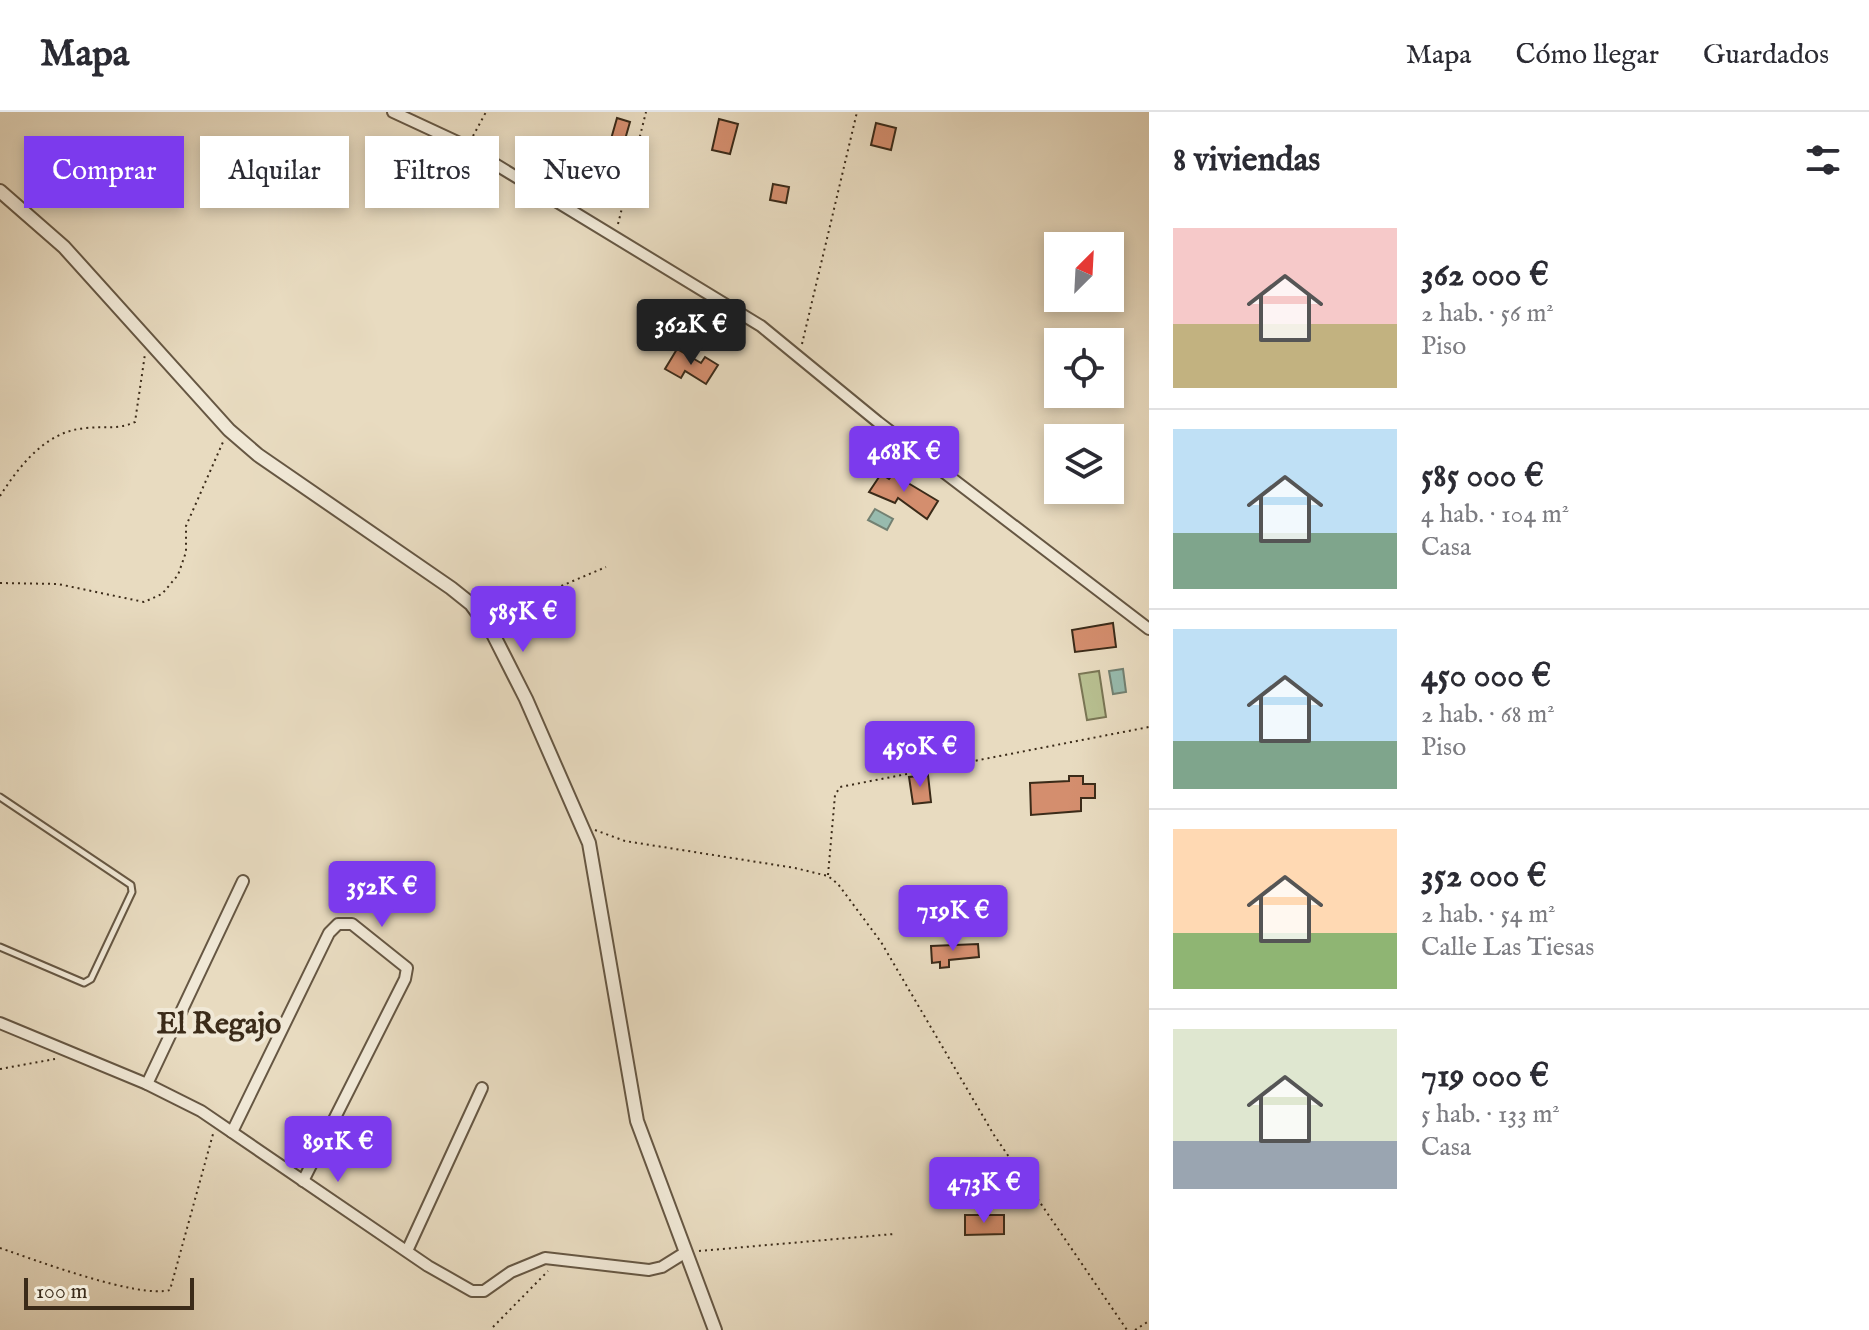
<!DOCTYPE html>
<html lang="es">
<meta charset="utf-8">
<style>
body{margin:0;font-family:"IM FELL English",serif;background:#f2f2f3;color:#2b2b33;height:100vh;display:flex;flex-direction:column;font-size:30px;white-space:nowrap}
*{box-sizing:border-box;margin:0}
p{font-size:26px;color:#7c7c81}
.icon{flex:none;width:44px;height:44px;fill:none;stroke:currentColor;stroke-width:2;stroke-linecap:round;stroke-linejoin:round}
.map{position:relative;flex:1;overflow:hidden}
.sheet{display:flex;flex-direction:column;background:#fff;width:720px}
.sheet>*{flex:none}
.banner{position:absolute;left:24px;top:24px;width:760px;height:72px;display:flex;gap:16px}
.needle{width:52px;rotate:24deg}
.buttons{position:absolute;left:1044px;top:120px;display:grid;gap:16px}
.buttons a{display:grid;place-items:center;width:80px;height:80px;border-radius:0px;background:#fff;box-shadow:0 4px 12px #0003;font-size:40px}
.scale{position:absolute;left:24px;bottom:20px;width:170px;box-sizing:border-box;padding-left:8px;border:4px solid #3b2b19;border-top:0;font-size:22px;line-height:28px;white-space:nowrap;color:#3b2b19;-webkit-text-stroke:6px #f0e8d6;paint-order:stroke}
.price{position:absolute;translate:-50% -68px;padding:0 18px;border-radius:8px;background:#7c3aed;color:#fff;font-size:26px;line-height:52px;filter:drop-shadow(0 2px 4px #0008)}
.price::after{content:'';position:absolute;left:50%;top:48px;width:24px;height:18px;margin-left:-12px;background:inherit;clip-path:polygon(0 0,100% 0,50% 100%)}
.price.on{background:#222;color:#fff}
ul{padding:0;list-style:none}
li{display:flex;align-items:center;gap:24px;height:200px;padding:0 24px}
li+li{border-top:2px solid #e1e1e2}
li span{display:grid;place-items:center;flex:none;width:224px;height:160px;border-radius:0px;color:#555}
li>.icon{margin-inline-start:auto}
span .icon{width:96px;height:96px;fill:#fffc;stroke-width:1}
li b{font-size:34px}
h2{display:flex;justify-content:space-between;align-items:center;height:96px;padding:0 24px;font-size:34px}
.chip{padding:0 28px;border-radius:0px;background:#fff;box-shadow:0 4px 12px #0003;font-size:28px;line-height:72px}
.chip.on{background:#7c3aed;color:#fff}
header{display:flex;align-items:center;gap:48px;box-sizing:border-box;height:112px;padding:0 40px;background:#fff;border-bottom:2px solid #e1e1e2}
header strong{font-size:38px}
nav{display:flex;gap:44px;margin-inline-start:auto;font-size:28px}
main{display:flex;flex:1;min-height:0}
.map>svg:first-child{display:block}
.green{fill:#b8c091;stroke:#7a7655;stroke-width:2}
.water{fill:#98bbae;stroke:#738172;stroke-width:2}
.building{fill:#d48e6e;stroke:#3b2b19;stroke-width:2}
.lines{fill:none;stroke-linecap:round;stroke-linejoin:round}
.service-casing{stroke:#665743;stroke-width:9}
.minor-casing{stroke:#665743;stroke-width:14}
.tertiary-casing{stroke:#665743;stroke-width:16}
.path{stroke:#3b2b19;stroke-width:2;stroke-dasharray:2 4;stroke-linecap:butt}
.service{stroke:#f0e8d6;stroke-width:5}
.minor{stroke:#f0e8d6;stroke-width:10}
.tertiary{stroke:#f0e8d6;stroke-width:12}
.labels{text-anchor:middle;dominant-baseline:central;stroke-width:8;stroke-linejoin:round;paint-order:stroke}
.neighbourhood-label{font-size:30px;font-weight:bold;fill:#3b2b19;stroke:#f0e8d6}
</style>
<header>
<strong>Mapa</strong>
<nav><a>Mapa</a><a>Cómo llegar</a><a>Guardados</a></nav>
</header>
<main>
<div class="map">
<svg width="1149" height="1218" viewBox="0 0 1149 1218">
<rect width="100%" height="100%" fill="#e8dbc0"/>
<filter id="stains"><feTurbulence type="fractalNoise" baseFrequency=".0025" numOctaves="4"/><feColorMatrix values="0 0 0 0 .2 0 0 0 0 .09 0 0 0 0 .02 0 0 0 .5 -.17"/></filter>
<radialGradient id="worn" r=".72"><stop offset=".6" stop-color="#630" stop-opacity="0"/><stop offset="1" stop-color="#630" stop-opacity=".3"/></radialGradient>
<path class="green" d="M1099,559L1106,605L1087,608L1079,562Z"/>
<g class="water">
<path d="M875,397L893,407L887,418L868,408Z"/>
<path d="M1123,557L1126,580L1113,582L1109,559Z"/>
</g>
<g class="building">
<path d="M617,6L630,10L624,31L611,27Z"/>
<path d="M719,7L738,12L730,42L712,38Z"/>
<path d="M876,11L896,16L891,38L871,33Z"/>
<path d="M773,72L789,75L786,91L770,88Z"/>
<path d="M677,237L701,251L705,245L718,253L706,272L685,259L681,266L665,257Z"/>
<path d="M881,362L889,367L893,362L938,389L927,407L898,386L895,391L869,380Z"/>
<path d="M1113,511L1116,535L1075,540L1072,518Z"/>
<path d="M928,663L931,690L913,692L909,665Z"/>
<path d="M1069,664H1083V672H1095V686H1081V699L1031,703L1030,671L1069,669Z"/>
<path d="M978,832L979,845L949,848V855L940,856V850L932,851L931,834Z"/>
<path d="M965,1103H1004V1122L965,1123Z"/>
</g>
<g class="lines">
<g class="service-casing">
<path id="service" d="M0,685L131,773L132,780L91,867L84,871L0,835"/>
</g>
<g class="minor-casing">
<g id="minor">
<path d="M393,0L462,32L761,214L878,310L1149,517"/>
<path d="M0,911L147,972L201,999L428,1154L472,1179H484L511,1160L545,1146L649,1158L662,1155L686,1140"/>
<path d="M147,972L243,769"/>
<path d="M232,1020L329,821L338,812H352L407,856L405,867L303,1069"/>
<path d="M407,1139L482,976"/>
</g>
</g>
<g class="tertiary-casing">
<path id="tertiary" d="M0,79L64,135L229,318L258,343L451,476L471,492L493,522L526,587L589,731L637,1009L715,1218"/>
</g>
<g class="path">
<path d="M473,24L486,0"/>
<path d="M618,112L646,0"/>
<path d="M802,232L857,0"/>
<path d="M0,384C20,353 46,319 86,316C104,314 118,318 135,310L145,242"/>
<path d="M0,471L58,472L144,490L162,482L178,463L186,440V414L223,330"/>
<path d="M495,502L606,455"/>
<path d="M595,718L625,729L795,756L828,764L838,772L881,830L994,1023L1127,1218"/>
<path d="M828,763L835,683L840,675L1149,615"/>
<path d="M0,957L55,947"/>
<path d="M0,1136C35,1148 139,1187 170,1178L213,1022"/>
<path d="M699,1139L894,1122"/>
<path d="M493,1215L548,1159"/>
<path d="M1135,1218L1149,1209"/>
</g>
<use href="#service" class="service"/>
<use href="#minor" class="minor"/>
<use href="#tertiary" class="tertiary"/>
</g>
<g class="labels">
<g class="neighbourhood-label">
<text x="219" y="913">El Regajo</text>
</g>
</g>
<rect width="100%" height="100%" filter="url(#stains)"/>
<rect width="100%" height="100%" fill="url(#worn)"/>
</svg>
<div class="buttons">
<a><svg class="needle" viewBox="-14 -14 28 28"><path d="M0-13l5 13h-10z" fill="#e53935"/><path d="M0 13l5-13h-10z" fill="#7c7c81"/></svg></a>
<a><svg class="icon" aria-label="locate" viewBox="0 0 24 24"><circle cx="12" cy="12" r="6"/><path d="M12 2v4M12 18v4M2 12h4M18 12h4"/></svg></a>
<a><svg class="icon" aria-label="layers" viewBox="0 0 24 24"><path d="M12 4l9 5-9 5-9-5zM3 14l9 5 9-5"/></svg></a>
</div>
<div class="scale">100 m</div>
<b class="price on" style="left:691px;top:255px">362K €</b>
<b class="price" style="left:904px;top:382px">468K €</b>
<b class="price" style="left:523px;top:542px">585K €</b>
<b class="price" style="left:920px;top:677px">450K €</b>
<b class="price" style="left:382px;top:817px">352K €</b>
<b class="price" style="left:953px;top:841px">719K €</b>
<b class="price" style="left:338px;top:1072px">891K €</b>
<b class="price" style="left:984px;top:1113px">473K €</b>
<div class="banner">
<a class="chip on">Comprar</a>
<a class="chip">Alquilar</a>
<a class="chip">Filtros</a>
<a class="chip">Nuevo</a>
</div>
</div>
<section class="sheet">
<h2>8 viviendas<svg class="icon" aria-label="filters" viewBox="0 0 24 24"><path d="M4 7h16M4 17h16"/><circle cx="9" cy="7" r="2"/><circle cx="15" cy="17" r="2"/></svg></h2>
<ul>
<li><span style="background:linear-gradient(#f6c9c9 60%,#c2b280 0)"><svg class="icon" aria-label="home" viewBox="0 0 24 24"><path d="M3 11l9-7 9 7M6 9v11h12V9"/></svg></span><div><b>362 000 €</b><p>2 hab. · 56 m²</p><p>Piso</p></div></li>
<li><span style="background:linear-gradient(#bfe0f5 65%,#7fa58c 0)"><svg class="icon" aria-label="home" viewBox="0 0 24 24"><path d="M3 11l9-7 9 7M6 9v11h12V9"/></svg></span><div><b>585 000 €</b><p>4 hab. · 104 m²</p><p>Casa</p></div></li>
<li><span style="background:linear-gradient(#bfe0f5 70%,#7fa58c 0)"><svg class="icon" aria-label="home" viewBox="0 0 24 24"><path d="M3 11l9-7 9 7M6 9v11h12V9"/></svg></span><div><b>450 000 €</b><p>2 hab. · 68 m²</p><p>Piso</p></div></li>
<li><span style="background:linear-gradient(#ffd9b3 65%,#8fb573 0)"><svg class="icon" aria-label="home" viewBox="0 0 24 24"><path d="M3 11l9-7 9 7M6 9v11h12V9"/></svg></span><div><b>352 000 €</b><p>2 hab. · 54 m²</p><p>Calle Las Tiesas</p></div></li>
<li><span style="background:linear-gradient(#dfe7d0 70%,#9aa5b1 0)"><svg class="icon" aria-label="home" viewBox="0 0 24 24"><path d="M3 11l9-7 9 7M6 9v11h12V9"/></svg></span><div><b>719 000 €</b><p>5 hab. · 133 m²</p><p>Casa</p></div></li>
</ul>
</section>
</main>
